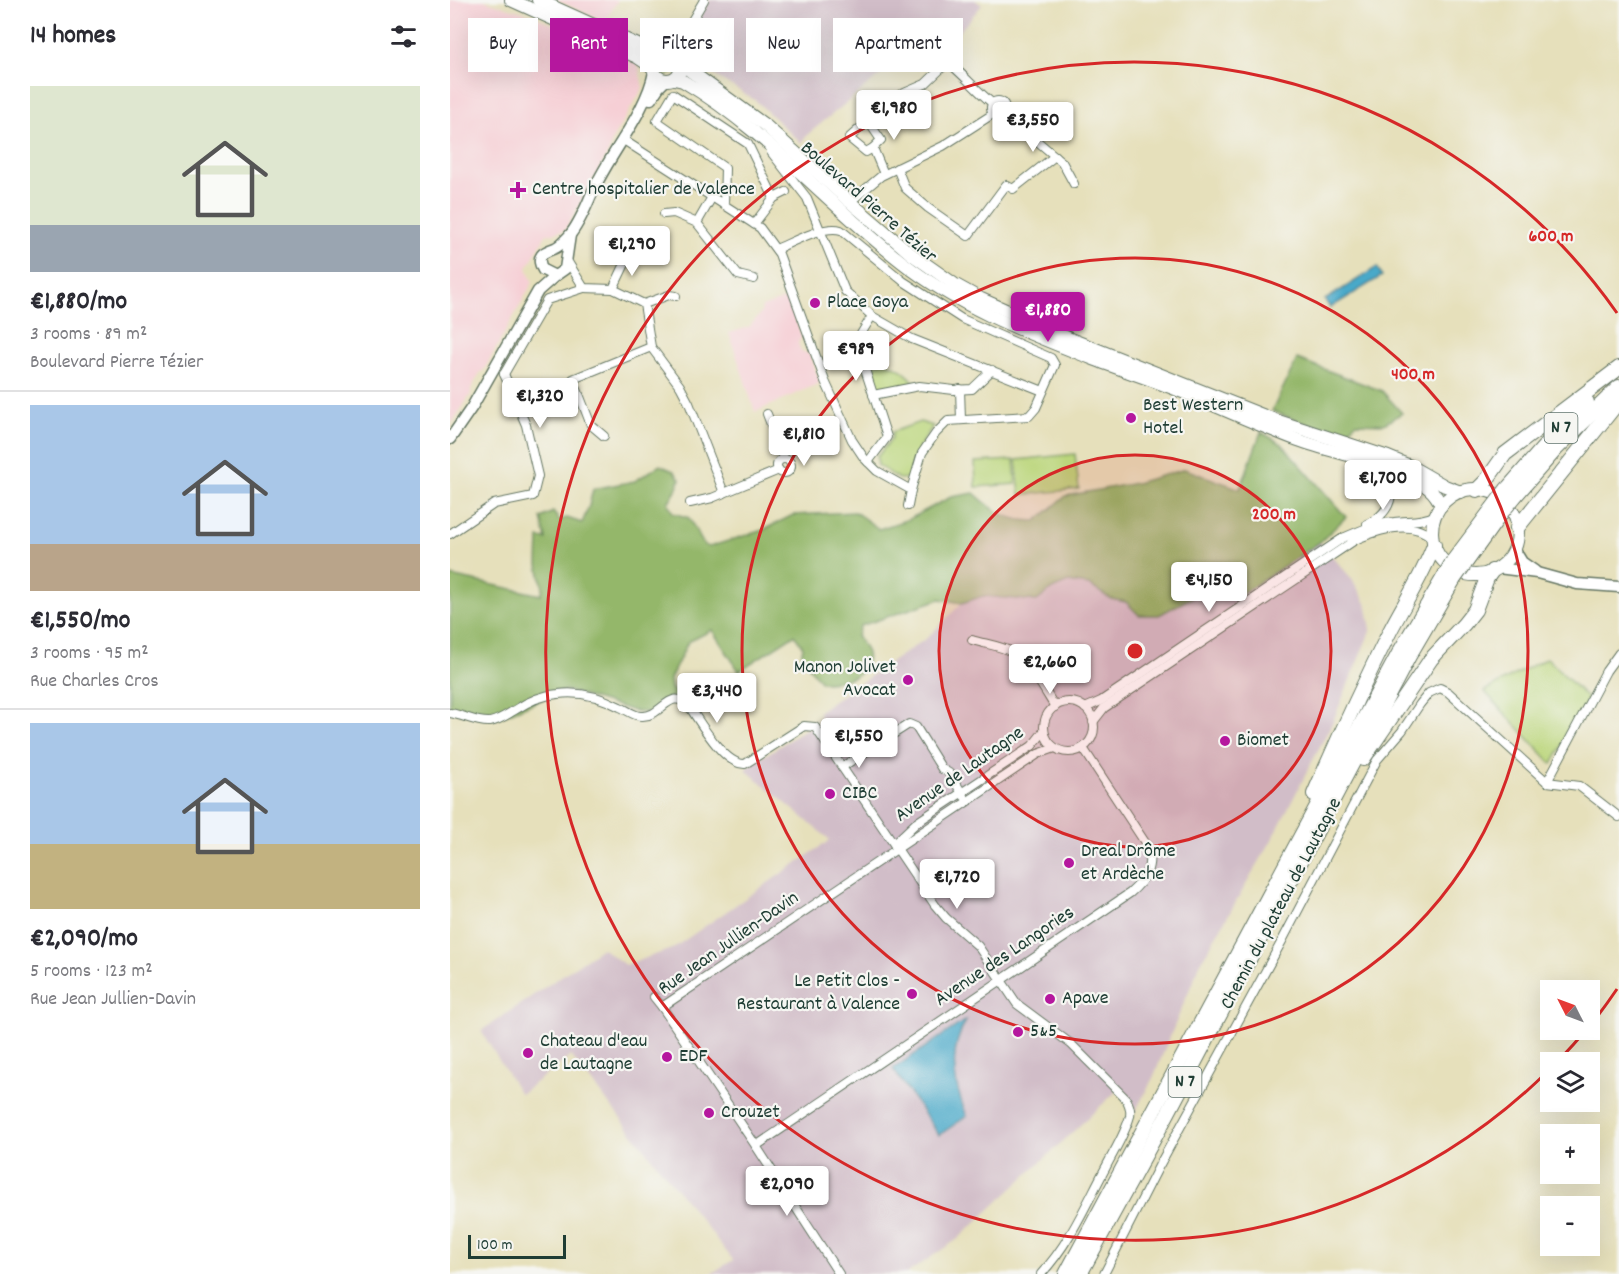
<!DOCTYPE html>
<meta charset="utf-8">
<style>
body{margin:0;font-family:Dekko,sans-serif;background:#f2f2f3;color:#2b2b33;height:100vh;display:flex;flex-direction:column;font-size:22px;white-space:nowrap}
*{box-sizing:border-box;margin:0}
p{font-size:20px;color:#7c7c81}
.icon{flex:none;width:33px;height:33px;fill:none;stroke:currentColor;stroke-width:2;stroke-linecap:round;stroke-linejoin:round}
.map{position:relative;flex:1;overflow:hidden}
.sheet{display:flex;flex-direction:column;background:#fff;width:450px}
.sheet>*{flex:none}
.guide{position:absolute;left:18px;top:18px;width:570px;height:54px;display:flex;gap:12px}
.needle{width:39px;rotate:312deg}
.fabs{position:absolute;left:1090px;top:980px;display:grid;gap:12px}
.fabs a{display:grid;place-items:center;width:60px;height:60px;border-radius:0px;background:#fff;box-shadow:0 6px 24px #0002;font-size:30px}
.scale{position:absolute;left:18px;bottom:15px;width:98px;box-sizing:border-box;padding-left:6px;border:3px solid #1f3d34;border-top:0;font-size:16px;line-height:21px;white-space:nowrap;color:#1f3d34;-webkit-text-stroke:4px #f6f6f2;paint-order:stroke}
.price{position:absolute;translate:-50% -51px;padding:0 14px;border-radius:6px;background:#fff;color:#222;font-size:20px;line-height:39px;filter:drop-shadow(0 2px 3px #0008)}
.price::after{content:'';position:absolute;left:50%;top:36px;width:18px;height:14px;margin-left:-9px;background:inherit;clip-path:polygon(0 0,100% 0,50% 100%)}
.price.current{background:#b5179e;color:#fff}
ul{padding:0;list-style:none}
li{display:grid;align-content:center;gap:12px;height:318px;padding:0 30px}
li+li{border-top:2px solid #e1e1e2}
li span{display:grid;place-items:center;height:186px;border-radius:0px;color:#555}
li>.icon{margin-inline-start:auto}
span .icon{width:108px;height:108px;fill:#fffc;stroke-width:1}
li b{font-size:26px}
h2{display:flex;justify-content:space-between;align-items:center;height:72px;padding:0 30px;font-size:26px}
.pill{padding:0 21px;border-radius:0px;background:#fff;box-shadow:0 6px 24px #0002;font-size:21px;line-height:54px}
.pill.current{background:#b5179e;color:#fff}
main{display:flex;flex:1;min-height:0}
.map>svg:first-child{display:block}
.built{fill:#f6cfd5}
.industrial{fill:#d1bdc8}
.green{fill:#bbd67b;stroke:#6d8a58;stroke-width:1.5}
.forest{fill:#94b76b;stroke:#5a7a50;stroke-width:1.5}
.water{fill:#4aa9c9;stroke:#34737e;stroke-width:1.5}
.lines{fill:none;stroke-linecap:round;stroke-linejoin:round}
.street-casing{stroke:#657663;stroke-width:10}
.secondary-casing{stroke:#657663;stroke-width:13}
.primary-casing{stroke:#657663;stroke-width:14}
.highway-casing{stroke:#657663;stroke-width:16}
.street{stroke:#fff;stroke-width:8}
.secondary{stroke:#fff;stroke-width:10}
.primary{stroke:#fff;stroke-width:12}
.highway{stroke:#fff;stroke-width:14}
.highway-bridge-casing{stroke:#657663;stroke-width:16;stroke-linecap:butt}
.highway-bridge{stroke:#fff;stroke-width:14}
.ring{fill:none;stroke:#d62828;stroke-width:3}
.poi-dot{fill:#b5179e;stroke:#f6f6f2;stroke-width:2}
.labels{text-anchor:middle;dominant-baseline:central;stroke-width:4.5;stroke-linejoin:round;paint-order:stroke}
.shield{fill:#f6f6f2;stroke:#60746d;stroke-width:1.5}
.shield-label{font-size:18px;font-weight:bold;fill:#1f3d34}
.poi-label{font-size:20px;fill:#1f3d34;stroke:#f6f6f2;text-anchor:start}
.street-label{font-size:20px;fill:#1f3d34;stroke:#f6f6f2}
.centre{fill:#d62828;stroke:#f6f6f2;stroke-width:3}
.ring-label{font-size:18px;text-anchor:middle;font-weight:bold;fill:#d62828;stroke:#f6f6f2;stroke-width:4.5;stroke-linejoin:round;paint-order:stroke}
</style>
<main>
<section class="sheet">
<h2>14 homes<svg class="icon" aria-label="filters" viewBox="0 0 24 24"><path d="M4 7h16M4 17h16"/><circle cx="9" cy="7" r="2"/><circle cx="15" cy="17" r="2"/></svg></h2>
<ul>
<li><span style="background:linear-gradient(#dfe7d0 75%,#9aa5b1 0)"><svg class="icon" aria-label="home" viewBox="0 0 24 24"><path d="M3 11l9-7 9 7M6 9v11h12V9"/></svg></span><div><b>€1,880/mo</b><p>3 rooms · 89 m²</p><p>Boulevard Pierre Tézier</p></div></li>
<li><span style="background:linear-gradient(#a9c7e8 75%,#b9a48a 0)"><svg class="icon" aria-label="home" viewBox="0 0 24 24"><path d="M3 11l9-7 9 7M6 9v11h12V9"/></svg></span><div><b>€1,550/mo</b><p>3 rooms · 95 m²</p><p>Rue Charles Cros</p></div></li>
<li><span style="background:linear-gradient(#a9c7e8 65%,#c2b280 0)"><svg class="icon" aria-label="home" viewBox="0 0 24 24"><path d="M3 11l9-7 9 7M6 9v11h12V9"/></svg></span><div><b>€2,090/mo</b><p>5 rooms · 123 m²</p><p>Rue Jean Jullien-Davin</p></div></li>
</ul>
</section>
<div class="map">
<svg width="1169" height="1274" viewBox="0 0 1169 1274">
<rect width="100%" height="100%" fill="#f6f6f2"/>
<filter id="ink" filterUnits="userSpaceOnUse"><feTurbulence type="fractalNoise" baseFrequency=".0167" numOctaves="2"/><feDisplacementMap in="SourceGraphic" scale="12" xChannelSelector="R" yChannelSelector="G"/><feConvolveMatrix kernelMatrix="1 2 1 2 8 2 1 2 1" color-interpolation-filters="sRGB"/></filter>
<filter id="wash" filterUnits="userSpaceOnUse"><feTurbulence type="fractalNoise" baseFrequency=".008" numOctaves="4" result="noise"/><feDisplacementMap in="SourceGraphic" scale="24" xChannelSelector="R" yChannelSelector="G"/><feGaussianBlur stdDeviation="1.35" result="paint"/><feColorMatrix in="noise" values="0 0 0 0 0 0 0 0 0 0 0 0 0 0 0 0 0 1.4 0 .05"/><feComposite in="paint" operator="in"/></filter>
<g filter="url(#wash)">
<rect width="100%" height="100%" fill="#e6e0bb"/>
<g class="built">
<path d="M0,0H33L82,15L188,64L193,88L163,138L159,151L115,230L96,235L77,268L83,282L34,370L30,373L21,389V394L0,426Z"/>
<path d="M106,0H168L155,21Z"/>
<path d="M338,298L352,337L348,343L351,351L360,354L370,383L305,412L279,333L299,327L311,313L312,307Z"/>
</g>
<g class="industrial">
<path d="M260,0H525L532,5L503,39L489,27L357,135L351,143L306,101L238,59L234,44Z"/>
<path d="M870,542L902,579L916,603L921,629L883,721L823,838L750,964L703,1078L684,1114L683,1105L671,1087L508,1239L456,1274H261L283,1260L121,1056L70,1094L31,1031L152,948L175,965L222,949L380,840L297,771V767L370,720L369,711L477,638L512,603L532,596L587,601L602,589L618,582L639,585L661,599L676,602L689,615H709L746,595L771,599L792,594Z"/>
</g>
<g class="green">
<circle cx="217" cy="66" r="9"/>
<path d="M434,362C447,366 457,372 465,383L429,388L424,385L418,367Z"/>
<path d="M470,422L483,426L469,447L459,478L449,479L428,465L427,457L442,438V432Z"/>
<path d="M625,454L629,489L570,495L566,460Z"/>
<path d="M564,460L566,484L526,487L525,462Z"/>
<path d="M1097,658L1138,699L1102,764L1034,691Z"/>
</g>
<g class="forest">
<path d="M847,359L932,391L952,413L934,424L906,423L891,437L822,411Z"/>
<path d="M811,432L832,444L896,517L870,542L792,594L771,599L746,595L709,615H689L676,602L661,599L639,585L618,582L602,589L587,601L533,596L512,603L490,599L410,626L407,636C410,641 415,648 417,653C422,679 388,682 371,682L351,657L353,647L344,635L289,671L262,630L238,642L220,679L221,688L226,694L200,713L184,711L115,690L47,718L31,717L0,711V576L91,595L93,588L88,565L89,538L96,539L91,518L103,512L109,520L117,518L132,523L139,506L143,489L185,481L210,465L224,471L230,479L226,490L218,503L223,513L239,518L254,545L259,547L313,530L343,515L405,512L429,529L459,519L501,497L524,493C545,512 557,521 586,521L616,496L686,483L735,469L790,489Z"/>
</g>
<g class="water">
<path d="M927,267L932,276L880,308L875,300Z"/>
<path d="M517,1019C498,1050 503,1084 517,1116L489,1135L443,1069Z"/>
</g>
</g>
<g filter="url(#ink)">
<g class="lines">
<g class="street-casing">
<g id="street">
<path d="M218,51L231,39L254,0"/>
<path d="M229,58L231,39"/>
<circle cx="548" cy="108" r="7"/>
<path d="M554,113L612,162L624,184"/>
<path d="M418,121L431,140L423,148L434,174"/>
<path d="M172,139L310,228L329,254L375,381L402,440L414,458L427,471L461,490"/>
<path d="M423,148L416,152L399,138L445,97L475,84L498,62C514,75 526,90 542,103"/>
<path d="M321,152L357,198L395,291L422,316L462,339L593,391"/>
<path d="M447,168L455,188L478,208L518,236L556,185L563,189L605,156"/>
<path d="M262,197L247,223L288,275L304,279"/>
<path d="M400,202L431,176L493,146L543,114"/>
<path d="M274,205L275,168L207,121L223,94L298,144L324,198"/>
<path d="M214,214L224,213L247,223"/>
<path d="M304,224L324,198L336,192"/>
<path d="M326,249C343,242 373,225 391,230L453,281L512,319L601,358L605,365L586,408L579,416L498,421L486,433L472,453L461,490L458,506"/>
<path d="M118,262L134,288L163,289L194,304L201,347L230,386L239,403L274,493"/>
<path d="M163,289L182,249L183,242L178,236L170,237L166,243V250L172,254H179"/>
<path d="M194,304L219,295L226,296"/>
<path d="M54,374L97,300L134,288"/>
<path d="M510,389L511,420"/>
<path d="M423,395L469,386L504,390L522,389L542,370"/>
<path d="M317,414L334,458"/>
<path d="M154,436L141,425L123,379L201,347"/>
<circle cx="334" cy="466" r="7"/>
<path d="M418,462L437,437L406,342L422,316"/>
<path d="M240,503L262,498L329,470"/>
<path d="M917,524C944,513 951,482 923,467"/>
<path d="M0,534L44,504L83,496L88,476L76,425L54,374"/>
<path d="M522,640C535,644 552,646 564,653C579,662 595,691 605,707"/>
<circle cx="619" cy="727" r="25"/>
<path d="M635,708L651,701L893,538C909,531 926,523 944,522C960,520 971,522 986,515"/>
<path d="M0,713C13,715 27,723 40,722C50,720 56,715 65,710C77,702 93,695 108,694C130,691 151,697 170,707C177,710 184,716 191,716C212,718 219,686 239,706C250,722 274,765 295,764L354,726L365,727L485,905L496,918L528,946L567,1004L621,1044L676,1099C679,1104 681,1110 680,1116C675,1134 664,1151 656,1167C636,1204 620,1243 591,1274"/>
<path d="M643,722L654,708L905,540C928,530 963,518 983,539"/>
<path d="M392,767L459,724L466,727L492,769L499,773L514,796"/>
<path d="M1097,782L1156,671L1169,653"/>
<path d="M1097,782L1129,786L1169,817"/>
<path d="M445,846L448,840L466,823L582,746L594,731"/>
<path d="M204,997L212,1007"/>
<path d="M306,1146L680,893C695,880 703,868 698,847L633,748"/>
<path d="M389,1274L306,1146L212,1007L588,754L605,748"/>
<path d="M654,1274L709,1166L832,941L927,760L952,731L970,704L979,693L990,688L998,692L1097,782"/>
</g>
</g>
<g class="secondary-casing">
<g id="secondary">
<path d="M201,99L209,87L216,80"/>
<path d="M105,276L93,270C85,256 93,252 105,248C110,246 115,240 119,236C131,222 137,203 145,187C162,151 197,110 204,72"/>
<path d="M0,439L22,407L88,291L105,276L115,269L120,235"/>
<path d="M1064,549L1072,562L1085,571"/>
<path d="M1048,568L1087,573L1127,584L1169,587"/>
</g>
</g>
<g class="primary-casing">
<g id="primary">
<path d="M61,0L187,57L202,67"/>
<path d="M88,0L201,51L211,53"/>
<circle cx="217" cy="66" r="14"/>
<path d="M232,65L316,126L400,202L460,253L504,284L531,299L618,338L825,420L938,457L960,466L995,486L1011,492"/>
<path d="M224,79L233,81C317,131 376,203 452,262C509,307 575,332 641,358C671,370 701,379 730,391C769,407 808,425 848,440C884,453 924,459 959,477C974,484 985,490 991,506"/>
<circle cx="1025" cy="532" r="43"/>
</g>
</g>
<g class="highway-casing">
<g id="highway">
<path d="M1057,489L1100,440L1137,402"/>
<path d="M1027,490L1036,481L1055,454L1169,368"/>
<path d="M1066,495L1107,448L1169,387"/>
<path d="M1067,528L1169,401"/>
<path d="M1003,561L1042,509"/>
<path d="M1014,565L1052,512"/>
<path d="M913,759L981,659L1014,624L1025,610L1037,578L1042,571"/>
<path d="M864,794C888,739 913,685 940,631C955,602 973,575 984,545"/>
<path d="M616,1274L949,653L995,575"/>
<path d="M630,1274L718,1113L959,656L1004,579"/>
</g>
</g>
<use href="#street" class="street"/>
<use href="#secondary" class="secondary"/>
<use href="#primary" class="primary"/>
<use href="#highway" class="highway"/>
<g class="highway-bridge-casing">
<g id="highway-bridge">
<path d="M1042,509L1057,489"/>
<path d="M1052,512L1066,495"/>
<path d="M995,575L1003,561"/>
<path d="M1004,579L1014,565"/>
</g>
</g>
<use href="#highway-bridge" class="highway-bridge"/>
</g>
</g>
<circle cx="685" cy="651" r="196" fill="#d62828" fill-opacity=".12"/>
<g class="ring">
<circle cx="685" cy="651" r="196"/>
<circle cx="685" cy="651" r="393"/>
<path d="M1167 989A589 589 0 0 1 1143 1022M1136 1030A589 589 0 0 1 1109 1060M1098 1071A589 589 0 1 1 1167 313"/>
</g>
<g class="poi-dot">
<path d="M65 181h6v6h6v6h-6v6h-6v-6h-6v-6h6z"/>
<circle cx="365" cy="303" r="6"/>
<circle cx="681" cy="418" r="6"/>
<circle cx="458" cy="680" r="6"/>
<circle cx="775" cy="741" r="6"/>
<circle cx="380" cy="794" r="6"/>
<circle cx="619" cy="863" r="6"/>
<circle cx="462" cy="994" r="6"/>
<circle cx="600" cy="999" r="6"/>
<circle cx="568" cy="1032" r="6"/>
<circle cx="78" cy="1053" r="6"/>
<circle cx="217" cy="1057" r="6"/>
<circle cx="259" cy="1113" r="6"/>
</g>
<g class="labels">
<g class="shield">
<rect x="1094.5" y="413" width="33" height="30" rx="4.5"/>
<rect x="718.5" y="1067" width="33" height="30" rx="4.5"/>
</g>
<g class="shield-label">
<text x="1111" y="428">N 7</text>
<text x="735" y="1082">N 7</text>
</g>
<g class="poi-label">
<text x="82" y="190">Centre hospitalier de Valence</text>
<text x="377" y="303">Place Goya</text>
<text x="693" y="406">Best Western<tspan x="693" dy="23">Hotel</tspan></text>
<text x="446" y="668" text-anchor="end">Manon Jolivet<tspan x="446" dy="23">Avocat</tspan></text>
<text x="787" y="741">Biomet</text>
<text x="392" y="794">CIBC</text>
<text x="631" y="852">Dreal Drôme<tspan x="631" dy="23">et Ardèche</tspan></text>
<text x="450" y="982" text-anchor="end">Le Petit Clos -<tspan x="450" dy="23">Restaurant à Valence</tspan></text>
<text x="612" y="999">Apave</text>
<text x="580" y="1032">5&amp;5</text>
<text x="90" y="1042">Chateau d'eau<tspan x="90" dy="23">de Lautagne</tspan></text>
<text x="229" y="1057">EDF</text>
<text x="271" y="1113">Crouzet</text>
</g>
<g class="street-label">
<text transform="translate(418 203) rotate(41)">Boulevard Pierre Tézier</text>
<text transform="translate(510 775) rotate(-35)">Avenue de Lautagne</text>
<text transform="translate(832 904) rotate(-62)">Chemin du plateau de Lautagne</text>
<text transform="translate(279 944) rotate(-35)">Rue Jean Jullien-Davin</text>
<text transform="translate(555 957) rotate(-34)">Avenue des Langories</text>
</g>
</g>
<circle cx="685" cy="651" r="9" class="centre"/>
<g class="ring-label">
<text x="1101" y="241">600 m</text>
<text x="963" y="379">400 m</text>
<text x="824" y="519">200 m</text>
</g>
</svg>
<div class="fabs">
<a><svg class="needle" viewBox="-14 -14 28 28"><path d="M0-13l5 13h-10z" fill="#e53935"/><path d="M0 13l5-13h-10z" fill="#7c7c81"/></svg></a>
<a><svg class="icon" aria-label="layers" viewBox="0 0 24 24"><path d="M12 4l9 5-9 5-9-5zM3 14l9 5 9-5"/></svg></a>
<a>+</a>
<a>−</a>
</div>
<div class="scale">100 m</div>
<b class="price" style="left:444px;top:141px">€1,980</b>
<b class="price" style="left:583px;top:153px">€3,550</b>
<b class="price" style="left:182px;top:277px">€1,290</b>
<b class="price current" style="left:598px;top:343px">€1,880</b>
<b class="price" style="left:406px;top:382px">€989</b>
<b class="price" style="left:90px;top:429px">€1,320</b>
<b class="price" style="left:354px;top:467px">€1,810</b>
<b class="price" style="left:933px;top:511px">€1,700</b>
<b class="price" style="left:759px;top:613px">€4,150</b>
<b class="price" style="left:600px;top:695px">€2,660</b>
<b class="price" style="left:267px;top:724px">€3,440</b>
<b class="price" style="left:409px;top:769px">€1,550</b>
<b class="price" style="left:507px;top:910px">€1,720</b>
<b class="price" style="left:337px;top:1217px">€2,090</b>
<div class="guide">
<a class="pill">Buy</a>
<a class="pill current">Rent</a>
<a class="pill">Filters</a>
<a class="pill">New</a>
<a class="pill">Apartment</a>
</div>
</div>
</main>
